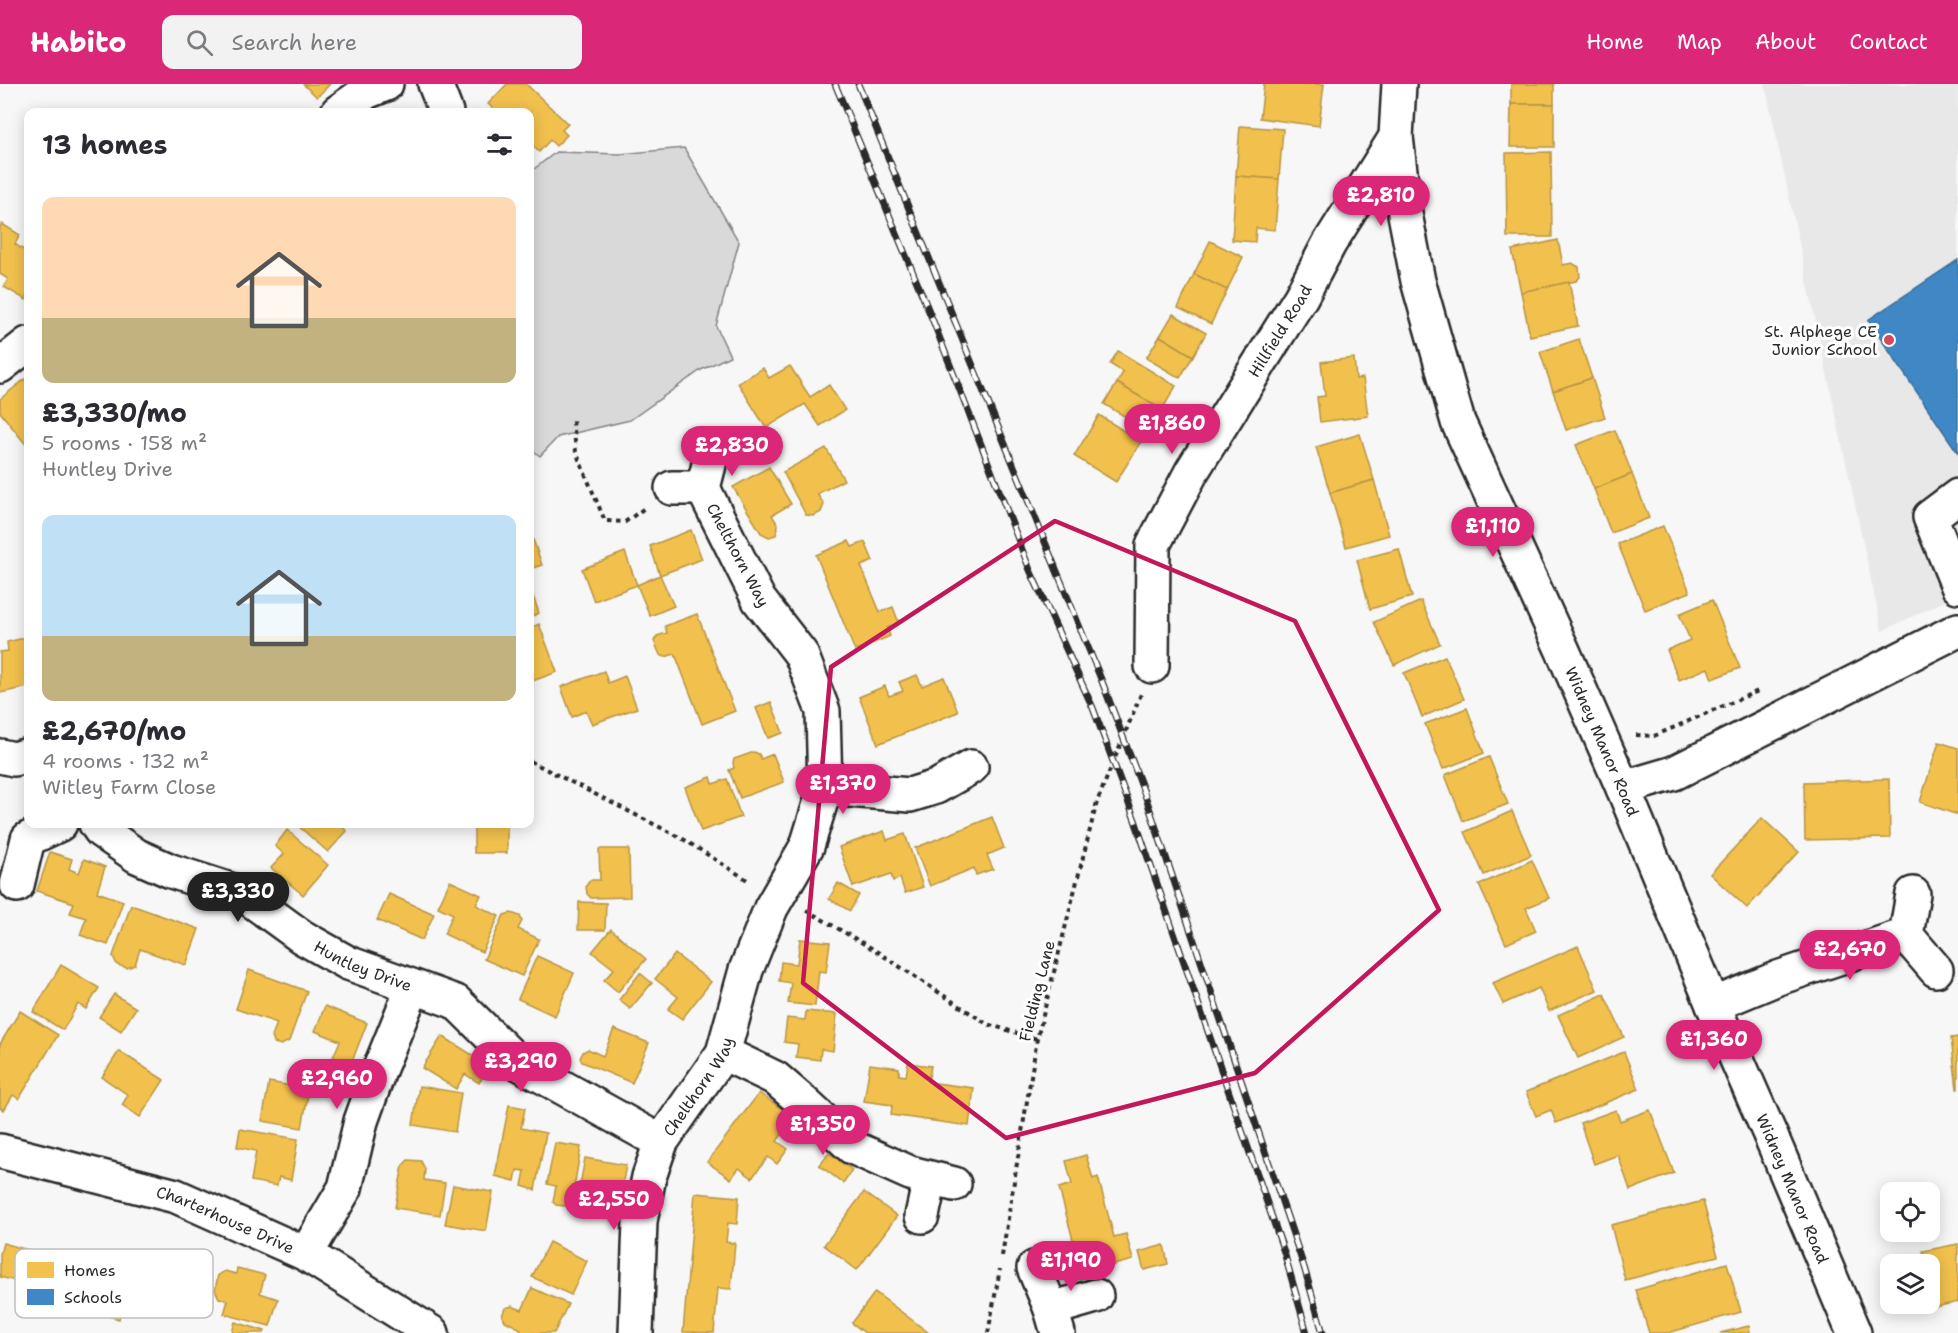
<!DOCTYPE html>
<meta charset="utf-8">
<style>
body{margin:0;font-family:"Shantell Sans",sans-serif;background:#f2f2f3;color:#2b2b33;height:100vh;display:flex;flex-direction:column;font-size:22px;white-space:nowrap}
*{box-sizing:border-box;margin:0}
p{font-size:20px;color:#7c7c81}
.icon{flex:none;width:33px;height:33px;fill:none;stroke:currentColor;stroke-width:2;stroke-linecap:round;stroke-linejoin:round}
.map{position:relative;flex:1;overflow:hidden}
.panel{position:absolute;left:24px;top:24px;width:510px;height:720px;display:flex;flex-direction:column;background:#fff;border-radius:12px;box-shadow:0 3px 15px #0003}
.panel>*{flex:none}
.tools{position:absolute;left:1880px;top:1098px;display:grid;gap:12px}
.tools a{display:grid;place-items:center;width:60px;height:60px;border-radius:12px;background:#fff;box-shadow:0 3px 15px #0003;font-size:30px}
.price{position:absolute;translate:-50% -51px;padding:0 14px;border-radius:21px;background:#db2777;color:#fff;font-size:20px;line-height:39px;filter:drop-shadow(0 2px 3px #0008)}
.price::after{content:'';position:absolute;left:50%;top:36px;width:18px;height:14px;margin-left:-9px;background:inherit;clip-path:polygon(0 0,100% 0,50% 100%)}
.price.active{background:#222;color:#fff}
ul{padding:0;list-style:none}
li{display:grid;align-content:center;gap:12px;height:318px;padding:0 18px}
li span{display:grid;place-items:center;height:186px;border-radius:12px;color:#555}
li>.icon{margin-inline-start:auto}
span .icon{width:108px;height:108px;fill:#fffc;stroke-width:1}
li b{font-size:26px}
h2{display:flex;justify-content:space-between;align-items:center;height:72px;padding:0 18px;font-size:26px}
header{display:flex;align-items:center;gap:36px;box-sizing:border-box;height:84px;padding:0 30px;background:#db2777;color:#fff}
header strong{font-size:28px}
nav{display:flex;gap:33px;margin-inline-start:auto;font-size:21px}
.search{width:420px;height:54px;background:#f2f2f3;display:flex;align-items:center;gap:15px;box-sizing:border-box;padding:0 21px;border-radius:12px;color:#7c7c81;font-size:22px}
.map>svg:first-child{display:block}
.built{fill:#e8e8e8}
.green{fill:#d9d9d9;stroke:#828282;stroke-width:1.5}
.homes{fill:#f2c14e;stroke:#b69444;stroke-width:1.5}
.schools{fill:#3f88c5;stroke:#396c97;stroke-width:1.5}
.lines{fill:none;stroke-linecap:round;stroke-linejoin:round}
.minor-casing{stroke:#2b2b2b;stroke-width:38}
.path{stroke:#2b2b2b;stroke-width:4;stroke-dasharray:4.5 4.5;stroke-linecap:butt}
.minor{stroke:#fff;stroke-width:33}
.rail-casing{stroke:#2b2b2b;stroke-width:7}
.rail{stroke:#fff;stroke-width:4.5;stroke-dasharray:14;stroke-linecap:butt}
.marked{fill:none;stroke:#c2185b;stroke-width:4.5;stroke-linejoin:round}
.poi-dot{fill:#d1495b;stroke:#fff;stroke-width:2}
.labels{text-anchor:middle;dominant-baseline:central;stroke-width:6;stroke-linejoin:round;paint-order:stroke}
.street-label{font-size:16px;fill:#2b2b2b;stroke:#fff}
.poi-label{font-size:16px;fill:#2b2b2b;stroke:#fff;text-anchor:end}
.key{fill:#fff;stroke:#bfbfbf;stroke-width:1.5}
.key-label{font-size:16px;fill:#2b2b2b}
</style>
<header>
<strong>Habito</strong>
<div class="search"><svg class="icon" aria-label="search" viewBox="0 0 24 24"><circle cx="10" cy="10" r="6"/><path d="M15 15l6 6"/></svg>Search here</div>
<nav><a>Home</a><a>Map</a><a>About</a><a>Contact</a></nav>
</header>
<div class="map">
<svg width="1958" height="1249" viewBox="0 0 1958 1249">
<rect width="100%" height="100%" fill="#f7f7f7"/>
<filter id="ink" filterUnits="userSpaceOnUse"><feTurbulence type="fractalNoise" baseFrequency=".0167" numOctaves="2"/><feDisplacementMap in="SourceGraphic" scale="12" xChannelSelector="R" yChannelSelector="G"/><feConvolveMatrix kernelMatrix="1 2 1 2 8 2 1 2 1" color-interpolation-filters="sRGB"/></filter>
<g filter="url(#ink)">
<path class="built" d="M1765,0H1958V511L1882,547Z"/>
<path class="green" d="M684,64L739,158L716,242L730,272L701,286L630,336L558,353L540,372L530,364V88L556,68L620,70Z"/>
<g class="homes">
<path d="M303,0H330L317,13Z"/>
<path d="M507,0H526L568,40L562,46L567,51L556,62L550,56L539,68L530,59V28H497L488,20Z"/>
<path d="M1264,0H1324L1319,42L1260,34Z"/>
<rect x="1511" y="0" width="43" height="20"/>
<path d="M1511,20H1554V63H1510Z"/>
<path d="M1240,42L1283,45L1279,95L1236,92Z"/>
<path d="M1551,68L1552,153H1507L1506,69Z"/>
<path d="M1236,92L1279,95L1275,146L1256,144L1255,158L1232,156Z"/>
<path d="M2,140L20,151L15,160L28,169V211L26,216L4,203L8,195L0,190V143Z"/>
<path d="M1558,156L1563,181L1572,179L1579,183L1580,193L1576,197L1521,208L1512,166Z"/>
<path d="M1210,157L1243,173L1227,206L1194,190Z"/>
<path d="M1194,190L1227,206L1211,240L1178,224Z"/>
<path d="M1569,198L1578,242L1530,252L1521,208Z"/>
<path d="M1173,230L1206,249L1193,272L1160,252Z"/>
<path d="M1160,252L1193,272L1180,294L1146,274Z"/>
<path d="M1579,255L1592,294L1553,307L1540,268Z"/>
<path d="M1118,267L1176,302L1162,326L1117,299L1123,288L1110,280Z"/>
<path d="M1354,274L1356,295L1363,294L1368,332L1320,338L1317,313L1325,312L1321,278Z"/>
<path d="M790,282L810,313L829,301L845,326L820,342L805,320L766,344L738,299L763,284L769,294Z"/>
<path d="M1592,294L1605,333L1566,346L1553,307Z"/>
<path d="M25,295L28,299V363L0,328V315Z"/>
<path d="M1117,299L1162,326L1149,347L1104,320Z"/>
<path d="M1099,331L1141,358L1116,398L1074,372Z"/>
<path d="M1615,346L1632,390L1594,405L1576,361Z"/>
<path d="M1360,350L1374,396L1330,409L1316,363Z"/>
<path d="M826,364L844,396L817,410L824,420L821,428L814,432L806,431L783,388Z"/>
<path d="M769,383L791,420L772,431L778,441L776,451L769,453L761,449L733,403Z"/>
<path d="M1632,390L1649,434L1611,449L1594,405Z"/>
<path d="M1374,396L1389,451L1346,463L1330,409Z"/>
<path d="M1663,442L1690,508L1645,526L1618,460Z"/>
<path d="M691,446L702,475L660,491L650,462Z"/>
<path d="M530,447L542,481L530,485Z"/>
<path d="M849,457L852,463L865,458L873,477L861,482L880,528L893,523L899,539L887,544L890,552L855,567L816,471Z"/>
<path d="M1399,465L1412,513L1370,525L1357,476Z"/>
<path d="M625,468L637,501L594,517L582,485Z"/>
<path d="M660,491L674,522L650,532L637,501Z"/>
<path d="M530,503L539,529L530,533Z"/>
<path d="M1712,516L1740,584L1712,595L1708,584L1679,596L1667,566L1690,556L1679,530Z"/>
<path d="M1421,517L1440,560L1394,581L1374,538Z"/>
<path d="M697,530L735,627L702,640L675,570L665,573L660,571L654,557L657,552L667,549L665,542Z"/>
<path d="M539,540L557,588L530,598V544Z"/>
<path d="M28,553V603L0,609V568L8,567L7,558Z"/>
<path d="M1445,572L1464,615L1422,633L1404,589Z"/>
<path d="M604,587L608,599L625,592L637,624L592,640L586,627L572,633L561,603Z"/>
<path d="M917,591L922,602L944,593L958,628L878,660L859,613L885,602L889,612L903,607L899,598Z"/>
<path d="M771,618L783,649L768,654L756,624Z"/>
<path d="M1467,624L1484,669L1443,685L1425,640Z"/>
<path d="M1939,658L1958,664V731L1920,718Z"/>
<path d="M754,668L759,670L761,675L773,670L784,698L740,714L729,686L734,684L733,679L734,675Z"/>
<path d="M1489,673L1508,720L1463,737L1445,691Z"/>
<path d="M711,693L713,700L727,695L741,733L701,747L685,703Z"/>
<path d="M1889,695L1890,754L1805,756L1804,698Z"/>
<path d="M1512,727L1531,771L1484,791L1465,748Z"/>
<path d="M992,733L1004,764L987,771L993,785L976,791L974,784L930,802L915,764Z"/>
<path d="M1762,734L1799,768L1747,824L1710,790Z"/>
<path d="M296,740H339L347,747L328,768Z"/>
<rect x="474" y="740" width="33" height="29"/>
<path d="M287,746L328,781L303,811L271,784L284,770L275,762Z"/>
<path d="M884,747L887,756L905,750L923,803L905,809L900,794L893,797L891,790L853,803L839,763Z"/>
<path d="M599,765H629L630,813L591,814L587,810L586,802L590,796H600Z"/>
<path d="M50,768L72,775L69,785L79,789L84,775L105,783L97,808L123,817L108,861L80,851L86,834L70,829L74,819L37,807Z"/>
<path d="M1532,776L1549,814L1526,824L1536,847L1506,860L1479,801Z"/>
<path d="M450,797L481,811L476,821L499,832L482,868L444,850L453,830L438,823Z"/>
<path d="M838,799L859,811L850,827L829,815Z"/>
<path d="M389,810L434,830L422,856L377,836Z"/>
<path d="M579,818L606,819L605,846H578Z"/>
<path d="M131,821L199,845L186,881L140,865L135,881L127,884L117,881L113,872Z"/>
<path d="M511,829L520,832L522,837L518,845L539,855L522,892L484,875L504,831Z"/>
<path d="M611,845L646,875L618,908L604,896L614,885L592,868Z"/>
<path d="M800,855L830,858L826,888L819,887L815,922L788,919L791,899L779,897L781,878L797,880Z"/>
<path d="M1578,862L1597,906L1549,927L1539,904L1503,920L1493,899Z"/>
<path d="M675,870L711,898L682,935L668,925L678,913L655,895Z"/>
<path d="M537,872L574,889L555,932L518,915Z"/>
<path d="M61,881L99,904L86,925L78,920L63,946L33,928Z"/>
<path d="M249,886L307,907L289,957L281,961L274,959L272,952L277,939L236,925Z"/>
<path d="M640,889L652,899L630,925L619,916Z"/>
<path d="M114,910L136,924L121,947L99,933Z"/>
<path d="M1604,910L1624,953L1578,974L1558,931Z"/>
<path d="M325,922L367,939L351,980L333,973L340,957L315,947Z"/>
<path d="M20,927L58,951L19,1015L13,1011L4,1026L0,1024V960Z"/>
<path d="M806,927L837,930L833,967L821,965L820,976L796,973L798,960L784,958L787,934L805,936Z"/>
<path d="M614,945L649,959L632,999L582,978L580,974L583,968L588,965L603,972Z"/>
<path d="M442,952L490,982L479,999L465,990L456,1005L422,984Z"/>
<path d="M1958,953V1005H1957L1951,954Z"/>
<path d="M119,967L164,996L140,1033L122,1021L128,1011L102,993Z"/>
<path d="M1624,968L1639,1005L1556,1039L1551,1026L1536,1032L1526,1008Z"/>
<path d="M908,979L931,982L928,998L974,1004L969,1042L891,1031L892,1021L864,1017L870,980L899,984V991L906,992Z"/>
<path d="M269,998L309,1005L302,1044L262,1037Z"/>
<path d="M419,1002L461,1009L455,1048L413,1041Z"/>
<path d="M759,1009L795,1034L777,1057L788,1065L777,1080L768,1073L752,1094L739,1084L731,1095L707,1078Z"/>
<path d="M509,1021L525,1024L521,1044L546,1049L535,1106L522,1102L525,1087L517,1086L515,1097L495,1092Z"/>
<path d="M1616,1026L1620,1037L1650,1026L1674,1089L1630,1106L1618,1071L1594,1080L1580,1039Z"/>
<path d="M240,1045L298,1055L291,1096L279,1093L277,1102L251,1097L256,1067L237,1063Z"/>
<path d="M555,1059L581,1063L571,1121L565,1122L556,1121L553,1118L556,1102L547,1100Z"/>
<path d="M829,1069L852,1086L843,1099L819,1081Z"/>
<path d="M1086,1071L1093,1095L1098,1093L1114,1153L1126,1150L1133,1176L1082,1189L1059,1104L1072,1100L1066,1077Z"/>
<path d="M585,1074L626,1081L619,1119L578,1112Z"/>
<path d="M408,1076L421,1077L425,1085L424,1096L445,1099L440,1131L395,1124L403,1081Z"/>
<path d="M453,1101L493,1108L486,1147L445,1140Z"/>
<path d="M864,1108L897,1132L857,1186L824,1161Z"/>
<path d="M695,1109L739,1113L737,1140L728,1139L726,1158L735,1159L731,1205L718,1204L714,1249L683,1248Z"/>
<path d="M1703,1117L1718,1172L1625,1196L1611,1141Z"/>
<path d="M549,1158L587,1177L571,1211L532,1193Z"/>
<path d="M3,1159L71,1178L62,1209L0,1193V1170Z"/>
<path d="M1958,1160V1218L1935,1223L1929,1195V1180H1926L1923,1167Z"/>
<path d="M1164,1161L1168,1180L1144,1186L1139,1168Z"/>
<path d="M1727,1179L1741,1228L1668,1249H1649L1636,1206Z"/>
<path d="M78,1180L130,1193L119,1235L95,1228L98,1216L70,1209Z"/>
<path d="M237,1184L265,1191L260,1209L278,1215L270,1242L224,1230L228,1216L219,1214L215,1206L218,1191L225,1187L236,1190Z"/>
<path d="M532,1204L568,1220L554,1249H519L521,1245L505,1237L502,1232L505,1224L512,1222L522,1226Z"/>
<path d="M875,1208L929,1249H865L852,1239Z"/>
<path d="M235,1238L265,1247L264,1249H232Z"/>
<path d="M1749,1242L1750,1249H1720Z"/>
</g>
<path class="schools" d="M1958,176V369L1868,236Z"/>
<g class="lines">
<g class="minor-casing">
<g id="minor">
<path d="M435,0L446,28"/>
<path id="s1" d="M1399,0L1396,53L1405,130L1418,197L1458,338L1563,567L1623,704L1713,921L1776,1064L1854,1249"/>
<path d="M338,28L366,8L386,0"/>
<path d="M0,282L28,260"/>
<path d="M703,404L712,369"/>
<path d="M1958,412L1930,433L1958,502"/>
<path id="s2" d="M1152,582L1153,461L1192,387L1301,213L1329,160L1396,53"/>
<path d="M0,672L14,675L28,671"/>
<path d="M825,704L910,711L936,703L971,683"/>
<path d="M1623,704L1674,689L1958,546"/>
<path id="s3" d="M96,740L101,747L137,772L171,787L243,810L302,853L348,879L456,918L517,978L661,1058"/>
<path d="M17,801L28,755L60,740"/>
<path d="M1913,810L1906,851L1936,886"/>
<path d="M1713,921L1778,894L1906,851"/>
<path d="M723,969L775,994L803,1018L852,1063L910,1089L954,1100"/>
<path id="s4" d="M0,1067L176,1112L306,1170L432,1249"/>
<path d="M922,1132L930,1095"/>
<path d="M306,1170L345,1104L361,1037L380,984L413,903"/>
<path d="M1034,1184L1051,1225L1058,1249"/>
<path d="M1051,1225L1096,1212"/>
<path id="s5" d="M636,1249L640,1137L649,1093L661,1058L723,969L746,886L771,824L807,762L825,704L823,627L801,570L759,516L703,404H672"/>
</g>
</g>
<g class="path">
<path d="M573,337L576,368L605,437L625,438L646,423"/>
<path d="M1636,651L1654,652L1758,607"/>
<path d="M530,677L683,755L749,797"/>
<path d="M806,826L873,865L987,940L1037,955"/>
<path d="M1002,1172L1037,955L1097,718L1141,610"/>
<path d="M988,1249L1000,1185"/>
</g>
<use href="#minor" class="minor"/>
<g class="rail-casing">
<g id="rail">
<path d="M835,0L933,237L1030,486L1093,624L1135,736L1284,1168L1307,1249"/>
<path d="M858,0L1103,600L1145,711L1304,1183L1323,1249"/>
</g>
</g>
<use href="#rail" class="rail"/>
</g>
</g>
<path class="marked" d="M1055,437L1295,537L1439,826L1255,989L1006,1054L803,899L831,583Z"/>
<circle class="poi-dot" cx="1889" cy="256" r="6"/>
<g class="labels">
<g class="street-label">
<text stroke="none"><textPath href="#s2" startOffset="370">Hillfield Road</textPath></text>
<text transform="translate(738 471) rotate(62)">Chelthorn Way</text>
<text stroke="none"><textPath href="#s1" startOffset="696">Widney Manor Road</textPath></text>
<text stroke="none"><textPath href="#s3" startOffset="306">Huntley Drive</textPath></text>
<text transform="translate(1037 907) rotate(-76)">Fielding Lane</text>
<text stroke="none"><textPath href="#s5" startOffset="261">Chelthorn Way</textPath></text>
<text stroke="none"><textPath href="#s1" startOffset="1182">Widney Manor Road</textPath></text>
<text stroke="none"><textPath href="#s4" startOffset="236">Charterhouse Drive</textPath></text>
</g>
<g class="poi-label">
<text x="1877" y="247">St. Alphege CE<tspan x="1877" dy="18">Junior School</tspan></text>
</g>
</g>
<rect x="15" y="1165" width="198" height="69" rx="9" class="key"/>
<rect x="27" y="1178" width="27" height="16" fill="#f2c14e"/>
<rect x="27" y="1205" width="27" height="16" fill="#3f88c5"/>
<g class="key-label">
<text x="64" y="1192">Homes</text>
<text x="64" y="1219">Schools</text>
</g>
</svg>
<div class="tools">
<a><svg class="icon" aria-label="locate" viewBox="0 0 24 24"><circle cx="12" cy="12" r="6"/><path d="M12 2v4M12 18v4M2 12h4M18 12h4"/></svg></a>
<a><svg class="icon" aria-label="layers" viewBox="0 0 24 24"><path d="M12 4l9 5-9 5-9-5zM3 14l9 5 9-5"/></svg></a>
</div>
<b class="price" style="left:1381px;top:143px">£2,810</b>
<b class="price" style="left:1172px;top:371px">£1,860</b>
<b class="price" style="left:732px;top:393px">£2,830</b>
<b class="price" style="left:1493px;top:474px">£1,110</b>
<b class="price" style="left:843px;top:731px">£1,370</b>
<b class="price active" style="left:238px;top:839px">£3,330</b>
<b class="price" style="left:1850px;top:897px">£2,670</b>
<b class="price" style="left:1714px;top:987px">£1,360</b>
<b class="price" style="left:521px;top:1009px">£3,290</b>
<b class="price" style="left:337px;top:1026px">£2,960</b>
<b class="price" style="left:823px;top:1072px">£1,350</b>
<b class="price" style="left:614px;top:1147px">£2,550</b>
<b class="price" style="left:1071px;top:1208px">£1,190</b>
<section class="panel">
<h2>13 homes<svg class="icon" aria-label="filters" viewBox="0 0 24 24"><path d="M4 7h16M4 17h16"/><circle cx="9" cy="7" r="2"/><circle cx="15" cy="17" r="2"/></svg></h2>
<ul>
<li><span style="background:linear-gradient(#ffd9b3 65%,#c2b280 0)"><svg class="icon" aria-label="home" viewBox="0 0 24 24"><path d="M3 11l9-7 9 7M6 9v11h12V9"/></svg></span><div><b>£3,330/mo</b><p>5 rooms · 158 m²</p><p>Huntley Drive</p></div></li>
<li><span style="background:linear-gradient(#bfe0f5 65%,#c2b280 0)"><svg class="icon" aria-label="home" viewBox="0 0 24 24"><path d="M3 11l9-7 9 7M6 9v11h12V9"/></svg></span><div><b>£2,670/mo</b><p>4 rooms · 132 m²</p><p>Witley Farm Close</p></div></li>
</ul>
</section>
</div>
